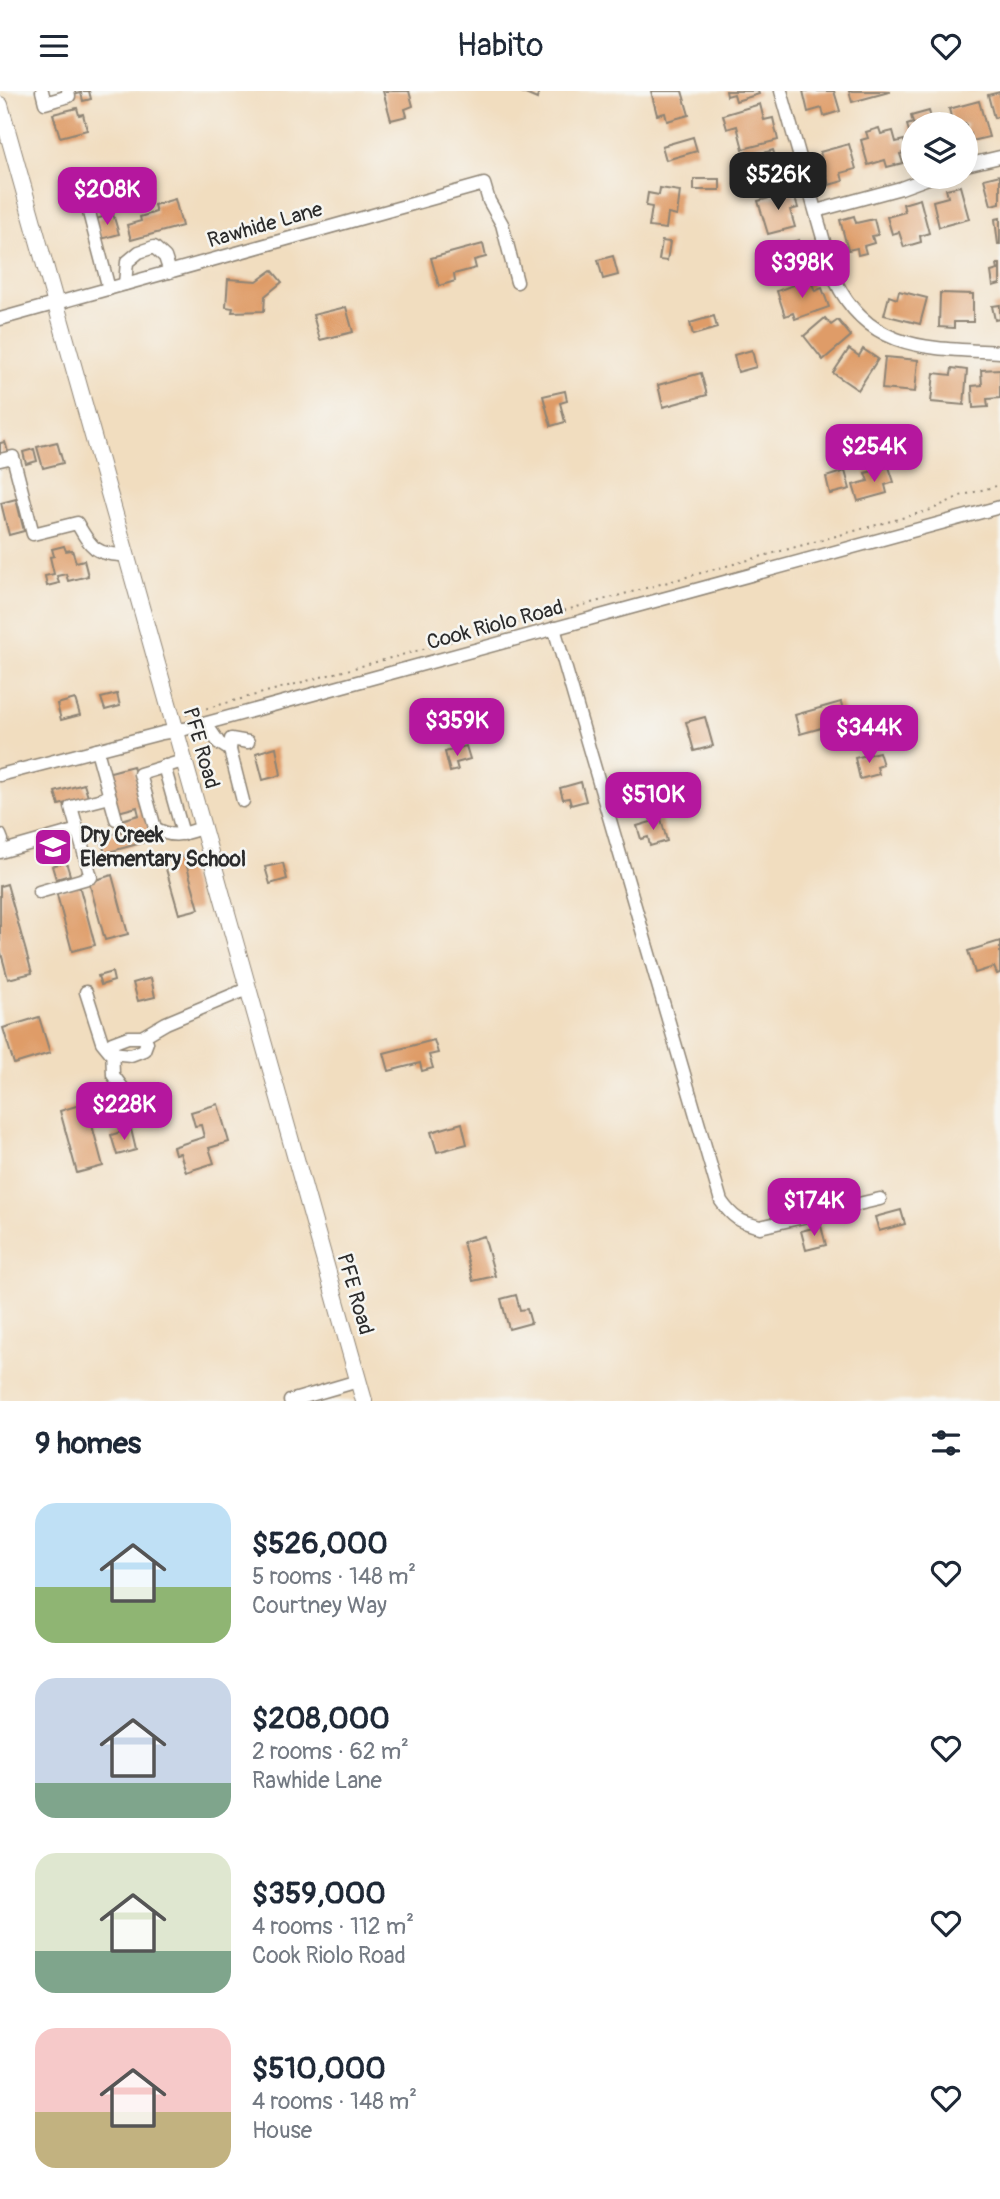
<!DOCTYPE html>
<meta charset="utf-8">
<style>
body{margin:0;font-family:Pangolin,sans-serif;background:#f2f2f3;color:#1f2937;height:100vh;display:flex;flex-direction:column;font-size:26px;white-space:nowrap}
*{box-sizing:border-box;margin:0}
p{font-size:23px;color:#747a83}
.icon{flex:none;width:38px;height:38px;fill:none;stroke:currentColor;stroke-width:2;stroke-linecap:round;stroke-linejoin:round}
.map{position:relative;height:1310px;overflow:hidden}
.details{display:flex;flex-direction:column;background:#fff;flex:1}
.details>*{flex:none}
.tools{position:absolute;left:901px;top:21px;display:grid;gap:14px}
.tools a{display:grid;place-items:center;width:77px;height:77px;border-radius:50%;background:#fff;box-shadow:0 4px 18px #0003;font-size:35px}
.price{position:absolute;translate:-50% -60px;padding:0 16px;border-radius:14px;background:#b5179e;color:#fff;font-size:23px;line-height:46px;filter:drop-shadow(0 2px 4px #0008)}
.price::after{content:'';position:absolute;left:50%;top:42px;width:21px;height:16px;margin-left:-10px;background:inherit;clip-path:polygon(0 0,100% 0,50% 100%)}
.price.active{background:#222;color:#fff}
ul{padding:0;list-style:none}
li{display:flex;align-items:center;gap:21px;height:175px;padding:0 35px}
li span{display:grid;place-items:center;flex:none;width:196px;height:140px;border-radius:21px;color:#555}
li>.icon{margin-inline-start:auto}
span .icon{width:84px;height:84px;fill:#fffc;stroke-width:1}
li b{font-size:30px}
h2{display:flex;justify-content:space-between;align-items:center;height:84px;padding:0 35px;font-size:30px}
header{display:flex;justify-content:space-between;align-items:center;height:91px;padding:0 35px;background:#fff;font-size:32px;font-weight:600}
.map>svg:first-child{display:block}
.building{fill:#df9c68}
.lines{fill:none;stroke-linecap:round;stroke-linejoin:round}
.minor-casing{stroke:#8e8475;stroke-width:15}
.major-casing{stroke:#8e8475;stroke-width:18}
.path{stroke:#8e8475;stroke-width:2;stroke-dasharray:2 5;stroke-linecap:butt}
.minor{stroke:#fff;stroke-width:12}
.major{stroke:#fff;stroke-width:16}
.labels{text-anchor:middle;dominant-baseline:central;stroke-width:5;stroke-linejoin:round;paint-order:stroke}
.street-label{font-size:21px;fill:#2b2b2b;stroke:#f6f6f2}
.poi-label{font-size:21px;font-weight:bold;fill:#2b2b2b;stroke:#f6f6f2;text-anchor:start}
</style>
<header><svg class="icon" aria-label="menu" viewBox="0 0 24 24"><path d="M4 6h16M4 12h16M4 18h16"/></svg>Habito<svg class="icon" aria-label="heart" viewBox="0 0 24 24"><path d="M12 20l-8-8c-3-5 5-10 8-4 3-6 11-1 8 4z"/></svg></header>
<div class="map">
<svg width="1000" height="1310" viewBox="0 0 1000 1310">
<rect width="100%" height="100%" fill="#f6f6f2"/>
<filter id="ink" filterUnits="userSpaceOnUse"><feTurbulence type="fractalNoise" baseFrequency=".0143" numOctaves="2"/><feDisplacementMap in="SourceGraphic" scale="14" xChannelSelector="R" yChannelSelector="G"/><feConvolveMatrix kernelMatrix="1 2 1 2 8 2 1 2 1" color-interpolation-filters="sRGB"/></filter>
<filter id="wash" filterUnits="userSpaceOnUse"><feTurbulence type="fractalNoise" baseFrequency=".00686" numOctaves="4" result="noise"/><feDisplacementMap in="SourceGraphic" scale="28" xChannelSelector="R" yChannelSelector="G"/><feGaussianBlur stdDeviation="1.57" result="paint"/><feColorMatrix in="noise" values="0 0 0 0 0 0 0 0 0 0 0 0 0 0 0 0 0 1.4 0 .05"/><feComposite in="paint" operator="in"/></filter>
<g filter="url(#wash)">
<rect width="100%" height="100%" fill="#f1ddbf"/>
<g id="blocks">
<g class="building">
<path d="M72,0H89L91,8L83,10L81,2L73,4Z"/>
<path d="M383,0H409L413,15L405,18L407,25L391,29Z"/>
<path d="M524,0H539L537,8L523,2Z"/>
<path d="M651,0H682L689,24L667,30L665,22L657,24Z"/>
<path d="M726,0H758L759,3L736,10L734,3L727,5Z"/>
<path d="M803,0H834L840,20L824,25L822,17L808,21Z"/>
<path d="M849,0H889V1L852,11Z"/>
<path d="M1000,1V25L994,27L988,4Z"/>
<path d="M979,10L989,46L972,50L971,43L966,44V33H953L949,18Z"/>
<path d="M760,13L764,29L773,27L778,49L743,58L737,35L727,38L723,24Z"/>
<path d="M77,17L79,24L83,23L87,39L60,46L53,23Z"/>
<path d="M929,20L931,27L940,25L942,33H914L913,53L907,34L913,32L911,25Z"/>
<path d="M879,37L881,43L893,40L896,51L904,49L907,61L900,63L903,72L887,76L885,69L868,74L861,49L868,47L866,41Z"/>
<path d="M693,46L697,60L666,69L662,55Z"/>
<path d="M849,53L856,78L841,82L843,90L829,94L820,61Z"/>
<path d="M773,59L778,76L786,74L791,91L754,101L747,74L756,72L754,65Z"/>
<path d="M1000,84V112L991,114L984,88Z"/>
<rect x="694" y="88" width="26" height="11"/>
<path d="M960,95L969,128L939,136L933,110L948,106L946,98Z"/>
<path d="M660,97L680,100L677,125L668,123L666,138L649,136L652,116L646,115L648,102L659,104Z"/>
<path d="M793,101L798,117L790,119L795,136L768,143L758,110Z"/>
<path d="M117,104L120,114L99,120L96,109Z"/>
<path d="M175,108L182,135L131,149L127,134L141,130L140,126L156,121L154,114Z"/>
<path d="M920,108L929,142L920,145L921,151L904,156L899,141L892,143L887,126L905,121L903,113Z"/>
<path d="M113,123L119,143L101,148L96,128Z"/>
<path d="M854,125L856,132L874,128L878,144L872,145L874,152L864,155L866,162L858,164L857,157L848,159L840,129Z"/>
<path d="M1000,127V153H998L995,128Z"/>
<path d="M799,149L803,163L811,161L815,176L779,186L771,157Z"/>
<path d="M662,150L670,151L667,170L659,169Z"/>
<path d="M483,153L486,166L474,169L476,177L454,183L455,190L439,195L431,167Z"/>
<path d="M613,165L618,184L603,188L598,169Z"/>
<path d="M997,173H1000V193L993,195L991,181L998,179Z"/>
<path d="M272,179L282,191L265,205L264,220L232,221L233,217L226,216L228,188L257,190Z"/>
<path d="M810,188L815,200L822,197L829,216L795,228L793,222L785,225L777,200Z"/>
<path d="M899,200L927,207L920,233L884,224L889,205L897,208Z"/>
<path d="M940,202L973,203V231H954V237L939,236Z"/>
<path d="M1000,214V228L995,229L992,215Z"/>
<path d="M346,216L353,241L320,249L313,224Z"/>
<path d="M714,225L717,237L693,244L690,232Z"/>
<path d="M825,227L831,234L838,229L851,245L823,269L804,245Z"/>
<path d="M849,258L859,265L863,258L878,268L858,299L833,282Z"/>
<path d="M752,259L756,276L738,281L734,264Z"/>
<path d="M885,266L918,269L915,301L882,298Z"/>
<path d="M952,277L967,279L964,314L931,311L934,282L951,284Z"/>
<path d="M1000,278V307L987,308L988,316L973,317L972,295L982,294L981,279Z"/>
<path d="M701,282L707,304L663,316L658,294Z"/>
<path d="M565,300L567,310L560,312L565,331L551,335L543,305Z"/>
<path d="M5,351L8,361L0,363V352Z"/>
<path d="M57,351L63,372L43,377L37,356Z"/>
<path d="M34,358L37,370L26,373L23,361Z"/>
<path d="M889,376L894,391L885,394L887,402L858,410L853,394L868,390L865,382Z"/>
<path d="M845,380L850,398L830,403L826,386Z"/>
<path d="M16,408L24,440L9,444L1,412Z"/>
<path d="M64,455L66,460L72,459L76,471L84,469L88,485L68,490L66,483L57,485L59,492L47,495L45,485L54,483L50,466L54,465L52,458Z"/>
<path d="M117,603L120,615L105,619L101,607Z"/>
<path d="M75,608L80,624L61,629L57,613Z"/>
<path d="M841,611L846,630L800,643L795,624Z"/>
<path d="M705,626L713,655L694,660L686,631Z"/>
<path d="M466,655L470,668L456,672L458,679L450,681L445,661Z"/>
<path d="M276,656L281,684L263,689L256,662Z"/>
<path d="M879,661L883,674L877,676L879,683L860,688L855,667Z"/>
<path d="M133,675L152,749L105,762L100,746L121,741L118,730L139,724L137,716L118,721L107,682Z"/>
<path d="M581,691L586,710L571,714L569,707L563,708L560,697Z"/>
<path d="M84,693L88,706L59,714L55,701Z"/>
<path d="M661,728L667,750L650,755L648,746L641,748L637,735Z"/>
<path d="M184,765L199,818L179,823L164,771Z"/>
<path d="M66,771L70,784L56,788L52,775Z"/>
<path d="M283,772L287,788L270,793L265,776Z"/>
<path d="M112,784L128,843L105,849L89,791Z"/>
<path d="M7,793L32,882L8,888L0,858V795Z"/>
<path d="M79,794L95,854L72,860L56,800Z"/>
<path d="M1000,850V882L997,883L994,876L975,882L968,860Z"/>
<path d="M112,881L114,890L101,894L98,885Z"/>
<path d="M151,887L155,906L138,910L133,892Z"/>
<path d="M39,926L50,962L14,973L3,937Z"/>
<path d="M434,949L438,962L429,964L433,977L422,980L420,972L389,980L384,962Z"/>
<path d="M86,1012L103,1075L77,1082L60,1020Z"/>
<path d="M218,1013L229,1051L209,1057L214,1072L186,1081L180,1062L175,1063L173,1056L204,1046L201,1034L195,1035L191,1021Z"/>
<path d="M462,1032L467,1053L437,1061L431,1041Z"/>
<path d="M131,1038L136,1059L117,1064L111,1044Z"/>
<path d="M842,1093L846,1107L836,1110L832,1096Z"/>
<path d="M901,1119L905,1133L879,1140L875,1126Z"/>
<path d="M821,1135L826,1154L806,1159L801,1140Z"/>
<path d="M484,1145L495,1185L473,1190L463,1151Z"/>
<path d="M516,1204L520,1219L527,1218L531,1232L509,1238L501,1208Z"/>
</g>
</g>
</g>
<g filter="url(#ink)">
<use href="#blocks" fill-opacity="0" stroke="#8e8475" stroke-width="2"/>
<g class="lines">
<g class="minor-casing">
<g id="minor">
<path d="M42,0L45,12L69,5L68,0"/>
<path d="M781,0L835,189C869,261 930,257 1000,261"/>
<path d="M966,74L1000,66"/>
<path d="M86,110L109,198"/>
<path d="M816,120L901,97L931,86"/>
<path d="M125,193L127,171L139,161L154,156L165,166L170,181"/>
<path d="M0,228L484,93L489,110L502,133L517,191"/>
<path d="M0,369L13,366L33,443L77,432C91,457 96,464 125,464"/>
<path d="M554,537L721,1110C733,1127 740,1131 760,1136L880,1108"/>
<path d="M206,633L219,652L230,659L243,710"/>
<path d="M97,659L116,728"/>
<path d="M230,659L231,648L248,651"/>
<path d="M183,670L140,683L155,737C173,748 183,743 202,737"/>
<path d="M164,675L183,743"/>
<path d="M0,684L162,642L185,638L1000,416"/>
<path d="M0,744L2,749L0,750"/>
<path d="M0,761L78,739"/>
<path d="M39,801L91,786L71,716L110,706"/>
<path d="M86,901L102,951L111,962L131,964L144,959L147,951L142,946"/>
<path d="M144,1026L113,984L112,952L128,946H142L166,932L247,898"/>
<path d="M290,1310L358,1290"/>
</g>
</g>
<g class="major-casing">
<path id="major" d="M0,14L364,1310"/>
</g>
<path class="path" d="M186,623L931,419L960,405L1000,394"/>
<use href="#minor" class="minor"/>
<use href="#major" class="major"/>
</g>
</g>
<defs>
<g id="school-square" transform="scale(2.0125)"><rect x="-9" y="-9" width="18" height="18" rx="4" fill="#b5179e" stroke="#f6f6f2"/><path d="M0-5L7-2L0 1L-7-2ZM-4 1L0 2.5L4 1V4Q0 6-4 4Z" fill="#fff"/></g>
</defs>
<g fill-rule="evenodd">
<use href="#school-square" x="53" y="756"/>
</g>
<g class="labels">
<g class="street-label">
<text transform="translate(265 134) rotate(-16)">Rawhide Lane</text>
<text transform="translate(495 534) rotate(-15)">Cook Riolo Road</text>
<text transform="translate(201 657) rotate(74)">PFE Road</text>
<text transform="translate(355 1203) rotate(74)">PFE Road</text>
</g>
<g class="poi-label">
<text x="80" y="744">Dry Creek<tspan x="80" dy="24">Elementary School</tspan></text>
</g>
</g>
</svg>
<div class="tools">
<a><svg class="icon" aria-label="layers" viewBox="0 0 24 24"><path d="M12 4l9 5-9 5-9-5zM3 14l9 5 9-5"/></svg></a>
</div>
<b class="price active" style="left:778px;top:121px">$526K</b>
<b class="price" style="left:107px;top:136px">$208K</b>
<b class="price" style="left:802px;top:209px">$398K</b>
<b class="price" style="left:874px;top:393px">$254K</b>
<b class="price" style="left:457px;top:667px">$359K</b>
<b class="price" style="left:869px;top:674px">$344K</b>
<b class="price" style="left:653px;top:741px">$510K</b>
<b class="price" style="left:124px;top:1051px">$228K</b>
<b class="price" style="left:814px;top:1147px">$174K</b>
</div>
<section class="details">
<h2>9 homes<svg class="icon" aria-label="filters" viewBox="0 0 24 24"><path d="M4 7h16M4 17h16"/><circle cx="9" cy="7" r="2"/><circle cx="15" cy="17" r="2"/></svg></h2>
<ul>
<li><span style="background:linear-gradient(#bfe0f5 60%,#8fb573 0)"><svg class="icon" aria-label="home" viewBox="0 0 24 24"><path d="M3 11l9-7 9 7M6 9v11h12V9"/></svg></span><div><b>$526,000</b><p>5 rooms · 148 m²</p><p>Courtney Way</p></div><svg class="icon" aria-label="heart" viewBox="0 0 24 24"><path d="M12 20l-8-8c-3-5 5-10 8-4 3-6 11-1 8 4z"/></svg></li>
<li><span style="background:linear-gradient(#c9d6e8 75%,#7fa58c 0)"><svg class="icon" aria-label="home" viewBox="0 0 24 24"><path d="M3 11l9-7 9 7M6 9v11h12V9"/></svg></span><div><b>$208,000</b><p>2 rooms · 62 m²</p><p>Rawhide Lane</p></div><svg class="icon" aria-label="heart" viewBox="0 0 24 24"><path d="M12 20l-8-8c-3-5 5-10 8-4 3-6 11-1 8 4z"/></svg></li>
<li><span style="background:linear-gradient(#dfe7d0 70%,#7fa58c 0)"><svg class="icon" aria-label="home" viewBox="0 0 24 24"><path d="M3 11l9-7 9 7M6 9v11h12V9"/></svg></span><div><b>$359,000</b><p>4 rooms · 112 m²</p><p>Cook Riolo Road</p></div><svg class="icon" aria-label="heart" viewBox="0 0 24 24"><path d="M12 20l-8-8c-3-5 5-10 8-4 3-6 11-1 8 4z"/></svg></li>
<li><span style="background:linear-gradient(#f6c9c9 60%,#c2b280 0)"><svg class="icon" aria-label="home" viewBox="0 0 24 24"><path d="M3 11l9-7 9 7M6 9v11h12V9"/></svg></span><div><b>$510,000</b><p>4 rooms · 148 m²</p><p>House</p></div><svg class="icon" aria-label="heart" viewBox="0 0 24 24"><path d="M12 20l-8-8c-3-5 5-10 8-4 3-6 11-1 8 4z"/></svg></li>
</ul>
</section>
